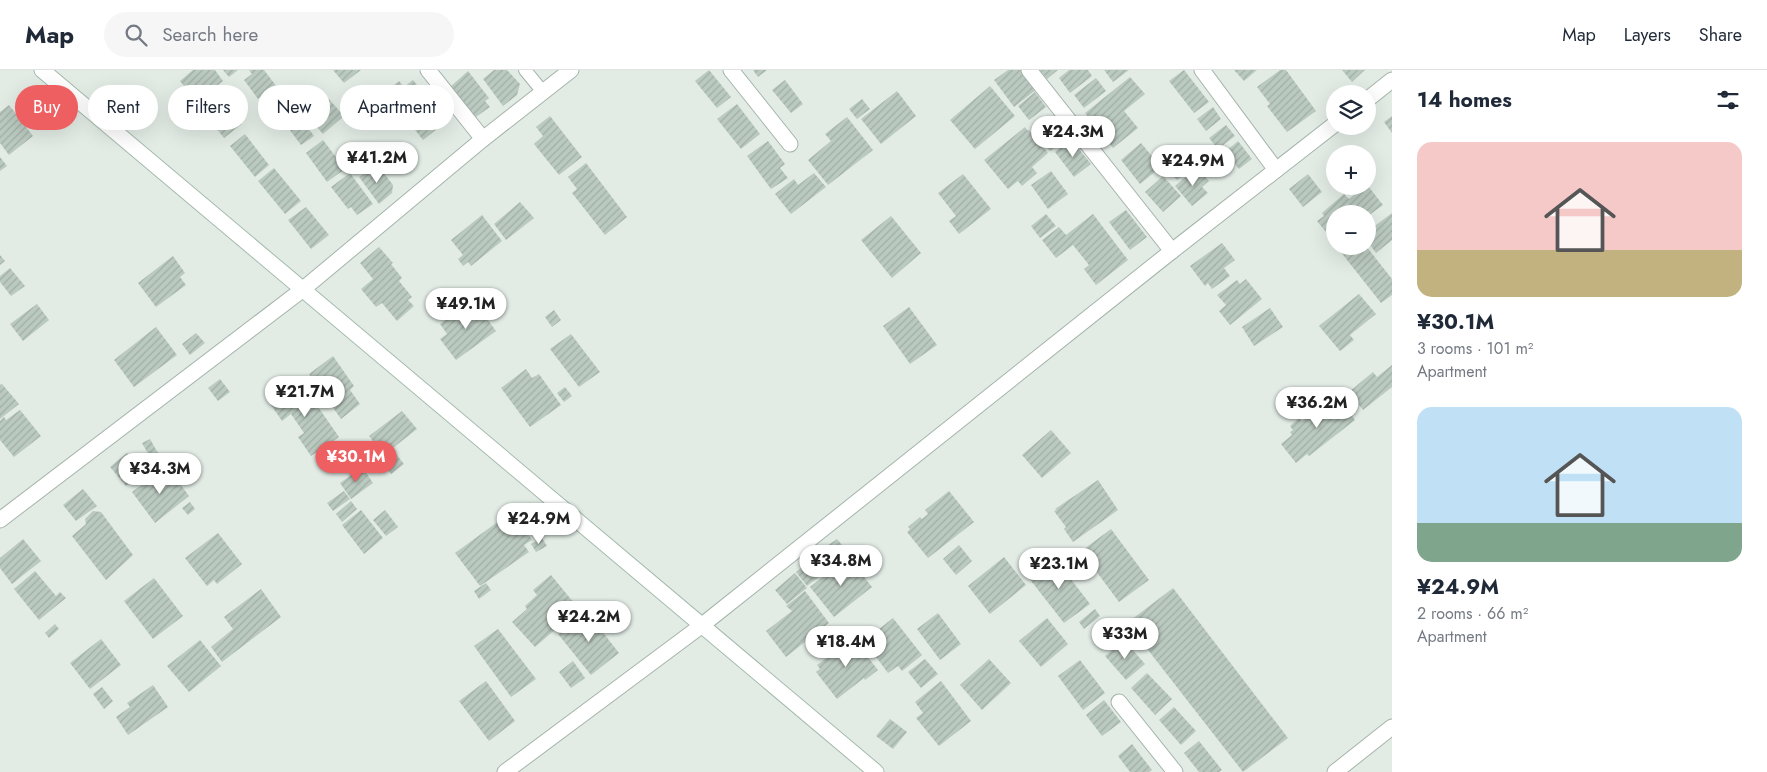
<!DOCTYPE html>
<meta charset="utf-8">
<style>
body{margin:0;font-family:Jost,sans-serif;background:#f6f6f7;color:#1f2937;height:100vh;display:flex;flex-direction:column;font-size:19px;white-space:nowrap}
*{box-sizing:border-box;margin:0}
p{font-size:16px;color:#747a83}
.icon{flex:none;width:28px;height:28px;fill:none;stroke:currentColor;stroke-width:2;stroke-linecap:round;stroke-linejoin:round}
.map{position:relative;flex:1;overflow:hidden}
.panel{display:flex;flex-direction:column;background:#fff;width:375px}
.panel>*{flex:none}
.top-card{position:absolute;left:15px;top:15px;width:475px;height:45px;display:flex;gap:10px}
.tools{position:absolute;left:1326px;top:15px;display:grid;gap:10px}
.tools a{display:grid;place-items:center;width:50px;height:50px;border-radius:50%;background:#fff;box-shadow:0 5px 20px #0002;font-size:25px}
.price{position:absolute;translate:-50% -42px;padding:0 11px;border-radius:18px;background:#fff;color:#222;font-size:16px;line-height:32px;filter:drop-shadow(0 1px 2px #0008)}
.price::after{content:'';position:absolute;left:50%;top:30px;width:15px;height:11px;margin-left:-8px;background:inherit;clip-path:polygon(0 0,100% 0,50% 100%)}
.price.current{background:#ee5f62;color:#fff}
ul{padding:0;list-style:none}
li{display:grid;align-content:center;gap:10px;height:265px;padding:0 25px}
li span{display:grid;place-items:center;height:155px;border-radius:15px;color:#555}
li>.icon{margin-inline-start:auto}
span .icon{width:90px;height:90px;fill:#fffc;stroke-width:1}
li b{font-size:21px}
h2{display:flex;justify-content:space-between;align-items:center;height:60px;padding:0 25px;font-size:21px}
.pill{padding:0 18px;border-radius:22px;background:#fff;box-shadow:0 5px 20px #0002;font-size:18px;line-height:45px}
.pill.current{background:#ee5f62;color:#fff}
header{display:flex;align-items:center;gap:30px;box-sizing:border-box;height:70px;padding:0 25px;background:#fff;border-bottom:1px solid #e0e1e3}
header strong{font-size:24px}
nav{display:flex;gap:28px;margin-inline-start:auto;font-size:18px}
.search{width:350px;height:45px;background:#f6f6f7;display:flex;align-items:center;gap:12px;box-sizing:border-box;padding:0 18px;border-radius:28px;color:#747a83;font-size:19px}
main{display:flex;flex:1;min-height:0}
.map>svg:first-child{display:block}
.building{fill:url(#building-hatch)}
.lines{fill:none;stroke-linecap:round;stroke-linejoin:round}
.lane-casing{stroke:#a5b4ab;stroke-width:14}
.street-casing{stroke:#a5b4ab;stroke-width:17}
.secondary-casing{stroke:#a4bbad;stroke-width:17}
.lane{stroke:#fff;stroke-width:12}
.street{stroke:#fff;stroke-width:15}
.secondary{stroke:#fff;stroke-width:15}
</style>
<header>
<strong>Map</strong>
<div class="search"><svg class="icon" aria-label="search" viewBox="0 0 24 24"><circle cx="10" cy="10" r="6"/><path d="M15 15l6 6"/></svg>Search here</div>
<nav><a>Map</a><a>Layers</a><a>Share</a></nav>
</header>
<main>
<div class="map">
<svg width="1392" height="702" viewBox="0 0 1392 702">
<defs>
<pattern id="building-hatch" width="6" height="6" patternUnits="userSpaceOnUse" patternTransform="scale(1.25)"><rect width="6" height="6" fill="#bbcac0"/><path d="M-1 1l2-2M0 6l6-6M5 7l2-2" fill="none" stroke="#a0aea5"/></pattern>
</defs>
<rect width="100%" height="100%" fill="#e2ece5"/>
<g class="building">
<path d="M193,0H215L223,11L197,32L180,11Z"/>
<path d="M223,0H238L229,7Z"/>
<path d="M249,0H264L284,26L276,31L269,21L258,29L244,10L252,4Z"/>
<path d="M333,0H361L344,13Z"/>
<path d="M494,0H507L520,14L517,25L503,36L483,9Z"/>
<path d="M709,0L731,27L717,38L695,11Z"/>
<path d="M753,0H767L758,7Z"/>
<path d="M1008,0H1021L1036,20L1014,37L994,10Z"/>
<path d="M1040,0H1058L1047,9Z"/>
<path d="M1069,0H1088L1092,6L1070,23L1059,8Z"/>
<path d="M1104,0H1129L1113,12Z"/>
<path d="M1184,0L1209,32L1194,43L1169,11Z"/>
<path d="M1234,0H1257L1244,11Z"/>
<path d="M1280,0H1286L1316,41L1287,62L1267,36L1270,34L1257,17Z"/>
<path d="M1342,0H1365L1352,12Z"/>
<path d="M468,1L489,28L485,31L490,37L473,49L449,18Z"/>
<path d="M1130,7L1145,24L1124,41L1138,58L1113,78L1085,43Z"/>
<path d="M1096,8L1106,21L1084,38L1074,25Z"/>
<path d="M413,10L433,35L430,37L435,42L433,44L442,55L423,70L385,22L399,11L404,17Z"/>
<path d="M785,10L803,34L791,43L772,20Z"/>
<path d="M990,16L1015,46L975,79L950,50Z"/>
<path d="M897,21L916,46L881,74L861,49Z"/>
<path d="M1035,22L1046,37L1029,50L1018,36Z"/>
<path d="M218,23L242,54L224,68L199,37Z"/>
<path d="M328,28L344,46L323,64L307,46Z"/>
<path d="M862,29L870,39L857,49L849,39Z"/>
<path d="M288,30L314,66L301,75L274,39Z"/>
<path d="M737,34L760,64L741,79L717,49Z"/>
<path d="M9,35L33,66L9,85L0,73V42Z"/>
<path d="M1213,37L1221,49L1206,61L1197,49Z"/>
<path d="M550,46L582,87L559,105L534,74L543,66L536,57Z"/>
<path d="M1392,46V63L1384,52Z"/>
<path d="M847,47L873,80L828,115L808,90L831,71L825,64Z"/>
<path d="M1226,55L1235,66L1218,79L1209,68Z"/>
<path d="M1025,57L1028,61L1029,60L1048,83L1032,97L1037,103L1022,116L1018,111L1008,119L984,90Z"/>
<path d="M1054,62L1062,72L1050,81L1042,71Z"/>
<path d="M245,64L269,95L255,107L230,76Z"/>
<path d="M1071,69L1091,94L1074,107L1055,82Z"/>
<path d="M323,70L345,99L327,112L306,83Z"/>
<path d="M768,71L785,94L780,98L788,108L771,119L747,86Z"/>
<path d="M1238,71L1252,89L1239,99L1225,82Z"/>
<path d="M1141,73L1161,97L1140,114L1121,90Z"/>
<path d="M1181,79L1195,96L1177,110L1163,93Z"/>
<path d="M0,87L7,96L0,101Z"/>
<path d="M586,93L627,147L605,165L572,123L577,119L568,107Z"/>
<path d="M377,94L393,115L392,123L379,134L359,107Z"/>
<path d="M1197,97L1209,111L1202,117L1208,123L1192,136L1175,116Z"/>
<path d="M274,98L301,131L285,144L258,111Z"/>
<path d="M1051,101L1068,124L1048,139L1031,115Z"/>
<path d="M350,103L373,134L357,145L351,137L348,139L331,117Z"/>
<path d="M814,103L826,117L791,144L775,124L794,109L798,115Z"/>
<path d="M963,104L991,139L959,164L949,151L956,146L938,123Z"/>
<path d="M1308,104L1322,122L1303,137L1289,119Z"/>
<path d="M1163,106L1181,126L1163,142L1145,122Z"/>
<path d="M1365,116H1368L1383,135L1368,146V144H1335L1334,172L1317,151L1324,146L1322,143L1344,124L1349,129Z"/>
<path d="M520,132L534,148L506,170L494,154Z"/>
<path d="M306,137L329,165L311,179L288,150Z"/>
<path d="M1126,140L1147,167L1130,180L1109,152Z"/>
<path d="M1392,143V170L1376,183L1368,172V161Z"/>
<path d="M1046,144L1056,156L1040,168L1031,156Z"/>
<path d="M1093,144L1128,190L1096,215L1084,199L1089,195L1073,175L1056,188L1042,170L1059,157L1066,165Z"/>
<path d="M482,145L502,171L471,196L468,192L463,196L458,189L463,185L451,170Z"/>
<path d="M891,146L921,183L892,208L861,170Z"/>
<path d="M1222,173L1235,190L1224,198L1230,206L1212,219L1208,213L1205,216L1190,196Z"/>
<path d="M1336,176H1366L1392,209V225L1381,233Z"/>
<path d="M379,177L393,193L391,194L402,208L399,211L412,227L408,230L414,236L397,251L382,233L376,237L361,219L373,209L360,193Z"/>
<path d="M0,185L5,191L0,195Z"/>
<path d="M173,186L185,203L180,207L186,215L156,237L138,213Z"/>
<path d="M10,198L25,216L11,226L0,212V206Z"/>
<path d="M1246,209L1262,229L1230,255L1219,241L1226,235L1217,225L1237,210L1240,214Z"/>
<path d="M1359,224L1376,244L1350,265L1354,270L1340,281L1319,256Z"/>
<path d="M473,230L496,261L456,290L440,269L447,264L440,254Z"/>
<path d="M37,234L49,250L23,271L10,254Z"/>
<path d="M909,237L937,275L910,294L883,256Z"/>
<path d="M1270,238L1283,257L1254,276L1242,257Z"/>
<path d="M554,240L561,250L552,257L545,247Z"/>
<path d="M156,257L177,285L134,317L114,290Z"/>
<path d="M196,263L205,273L190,285L182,274Z"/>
<path d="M571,264L600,302L579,317L550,279Z"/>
<path d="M333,286L354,316L350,320L360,334L341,349L309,304Z"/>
<path d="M1392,295V317L1363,340L1349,322L1373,302L1377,307Z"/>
<path d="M526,299L532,308L539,304L561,335L530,357L501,318Z"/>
<path d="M220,309L230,322L218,331L208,318Z"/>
<path d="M300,311L339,367L311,386L298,367L304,363L291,344L282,351L269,332Z"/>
<path d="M2,314L19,334L0,349V315Z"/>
<path d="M565,317L572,326L564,332L557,323Z"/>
<path d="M1334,323L1355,350L1309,386L1307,384L1296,393L1281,374L1292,365L1290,362L1293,360L1290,356L1299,348L1302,351L1321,336L1320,334Z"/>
<path d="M20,340L41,366L14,387L0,370V351L4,347L6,350Z"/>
<path d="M402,341L417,359L384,385L369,366Z"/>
<path d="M1051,360L1071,383L1042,408L1022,385Z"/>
<path d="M150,369L158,383L150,387L142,373Z"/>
<path d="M373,375L381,385L373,392L364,381Z"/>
<path d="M349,377L359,389L347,399L337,386Z"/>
<path d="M127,383L143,403L126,416L110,397Z"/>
<path d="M396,384L404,394L391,404L383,394Z"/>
<path d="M362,397L373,413L351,429L340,413Z"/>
<path d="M170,400L189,426L155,453L132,422L143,414L140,411L152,401L158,409Z"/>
<path d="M1098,410L1118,440L1073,472L1064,459L1066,457L1054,441L1057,440L1055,439Z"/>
<path d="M83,419L97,436L76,451L63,435Z"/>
<path d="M344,421L350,429L333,441L327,433Z"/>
<path d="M949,421L974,452L928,488L907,462L910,459L908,457L920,447L922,449L928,444L925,440Z"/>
<path d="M351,431L357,439L342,452L336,444Z"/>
<path d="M190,432L195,439L188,445L182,438Z"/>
<path d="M361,440L383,468L364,484L342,455Z"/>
<path d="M385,440L398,457L386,466L373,450Z"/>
<path d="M93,441L101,442L133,485L106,510L72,466L86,454L85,449Z"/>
<path d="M503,448L514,462L522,456L532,470L524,475L529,482L480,516L455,483Z"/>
<path d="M1111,459L1149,510L1119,532L1090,493L1093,491L1084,479Z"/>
<path d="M218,463L242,494L217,514L214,510L207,516L185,488Z"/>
<path d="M542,468L547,476L536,482L531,474Z"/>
<path d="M23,469L41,491L12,514L0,498V488Z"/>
<path d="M837,469L842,475L832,482L827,476Z"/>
<path d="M959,475L972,491L956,505L943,489Z"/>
<path d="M848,487L872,517L834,547L810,517Z"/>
<path d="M1004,487L1026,515L990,544L968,516Z"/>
<path d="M1054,487L1090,534L1064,553L1028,507Z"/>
<path d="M813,489L824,503L807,516L796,502Z"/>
<path d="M35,501L56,526L60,522L66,528L39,550L14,519Z"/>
<path d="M795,503L807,518L787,534L775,520Z"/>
<path d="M551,505L579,539L535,577L512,552L527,539L525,536L537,525L533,520Z"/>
<path d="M154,508L183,546L153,569L124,531Z"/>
<path d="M486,513L491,520L479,529L474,521Z"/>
<path d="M1173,518L1288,668L1243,702L1127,553Z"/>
<path d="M261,519L281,547L222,592L211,577L233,559L224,547Z"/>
<path d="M805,521L829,553L786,587L766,561L792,541L786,536Z"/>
<path d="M1095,539L1100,546L1084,559L1079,552Z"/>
<path d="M587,542L619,583L591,605L558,564Z"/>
<path d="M938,543L961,574L940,590L917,559Z"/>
<path d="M893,548L922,585L902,601L898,596L888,603L864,571Z"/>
<path d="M1047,548L1068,574L1041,597L1019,571Z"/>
<path d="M55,554L59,559L49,568L45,563Z"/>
<path d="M498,559L536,609L511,627L474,576Z"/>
<path d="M853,568L878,600L865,610L864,608L837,629L816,602L820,599L817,595Z"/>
<path d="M101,569L121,595L90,619L70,593Z"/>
<path d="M200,570L221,596L189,622L167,596Z"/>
<path d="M1124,570L1145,594L1126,610L1105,586Z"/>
<path d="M925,589L938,604L921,618L908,602Z"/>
<path d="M989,589L1011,613L982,640L960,615Z"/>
<path d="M1080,590L1105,623L1083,640L1058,606Z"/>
<path d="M573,591L585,608L571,618L559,602Z"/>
<path d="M1147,603L1172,629L1155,645L1131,618Z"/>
<path d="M486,611L515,651L489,671L459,631Z"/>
<path d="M941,611L971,651L939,676L916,648L923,643L915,632Z"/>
<path d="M153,615L168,637L128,665L116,647L130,637L127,633Z"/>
<path d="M102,617L113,631L104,639L93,624Z"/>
<path d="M1104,630L1121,652L1102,666L1086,645Z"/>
<path d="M1174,637L1196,661L1181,675L1159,650Z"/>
<path d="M890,649L907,662L893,679L876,666Z"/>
<path d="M1199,671L1222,700L1219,702H1199L1184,683Z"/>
<path d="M1132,674L1152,700L1149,702H1130L1118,686Z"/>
</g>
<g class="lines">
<g class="lane-casing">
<path id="lane" d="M525,0L543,22"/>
</g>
<g class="street-casing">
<g id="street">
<path d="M428,0L483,69"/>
<path d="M731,0L790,74"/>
<path d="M1029,0L1172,181"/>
<path d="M1202,0L1276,100"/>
<path d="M1368,29L1392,10"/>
<path d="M0,450L302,220L483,69L571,0"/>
<path d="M1119,632L1175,702"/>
<path d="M505,702L701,556L1172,181L1335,54"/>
<path d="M1335,702L1392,657"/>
</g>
</g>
<g class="secondary-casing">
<path id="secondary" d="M42,0L876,702"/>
</g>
<use href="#lane" class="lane"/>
<use href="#street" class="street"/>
<use href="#secondary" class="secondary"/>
</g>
</svg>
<div class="tools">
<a><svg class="icon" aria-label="layers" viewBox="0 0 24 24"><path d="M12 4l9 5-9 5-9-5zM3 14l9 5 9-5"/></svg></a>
<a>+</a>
<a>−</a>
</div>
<b class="price" style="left:1073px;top:88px">¥24.3M</b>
<b class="price" style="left:377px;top:114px">¥41.2M</b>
<b class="price" style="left:1193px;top:117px">¥24.9M</b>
<b class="price" style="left:466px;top:260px">¥49.1M</b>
<b class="price" style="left:305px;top:348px">¥21.7M</b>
<b class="price" style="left:1317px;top:359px">¥36.2M</b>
<b class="price current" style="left:356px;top:413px">¥30.1M</b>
<b class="price" style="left:160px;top:425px">¥34.3M</b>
<b class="price" style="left:539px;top:475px">¥24.9M</b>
<b class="price" style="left:841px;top:517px">¥34.8M</b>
<b class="price" style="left:1059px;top:520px">¥23.1M</b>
<b class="price" style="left:589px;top:573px">¥24.2M</b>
<b class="price" style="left:1125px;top:590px">¥33M</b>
<b class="price" style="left:846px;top:598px">¥18.4M</b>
<div class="top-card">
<a class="pill current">Buy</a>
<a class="pill">Rent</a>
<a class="pill">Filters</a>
<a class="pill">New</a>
<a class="pill">Apartment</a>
</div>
</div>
<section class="panel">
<h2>14 homes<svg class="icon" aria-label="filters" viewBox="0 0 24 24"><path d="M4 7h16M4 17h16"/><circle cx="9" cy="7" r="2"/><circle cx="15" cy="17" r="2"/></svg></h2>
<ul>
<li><span style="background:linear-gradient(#f6c9c9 70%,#c2b280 0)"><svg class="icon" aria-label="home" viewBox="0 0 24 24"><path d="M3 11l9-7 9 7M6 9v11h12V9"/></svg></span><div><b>¥30.1M</b><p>3 rooms · 101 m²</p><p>Apartment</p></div></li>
<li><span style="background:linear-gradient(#bfe0f5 75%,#7fa58c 0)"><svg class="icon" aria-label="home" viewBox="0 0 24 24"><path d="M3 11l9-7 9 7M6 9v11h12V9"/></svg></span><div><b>¥24.9M</b><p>2 rooms · 66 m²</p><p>Apartment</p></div></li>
</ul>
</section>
</main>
